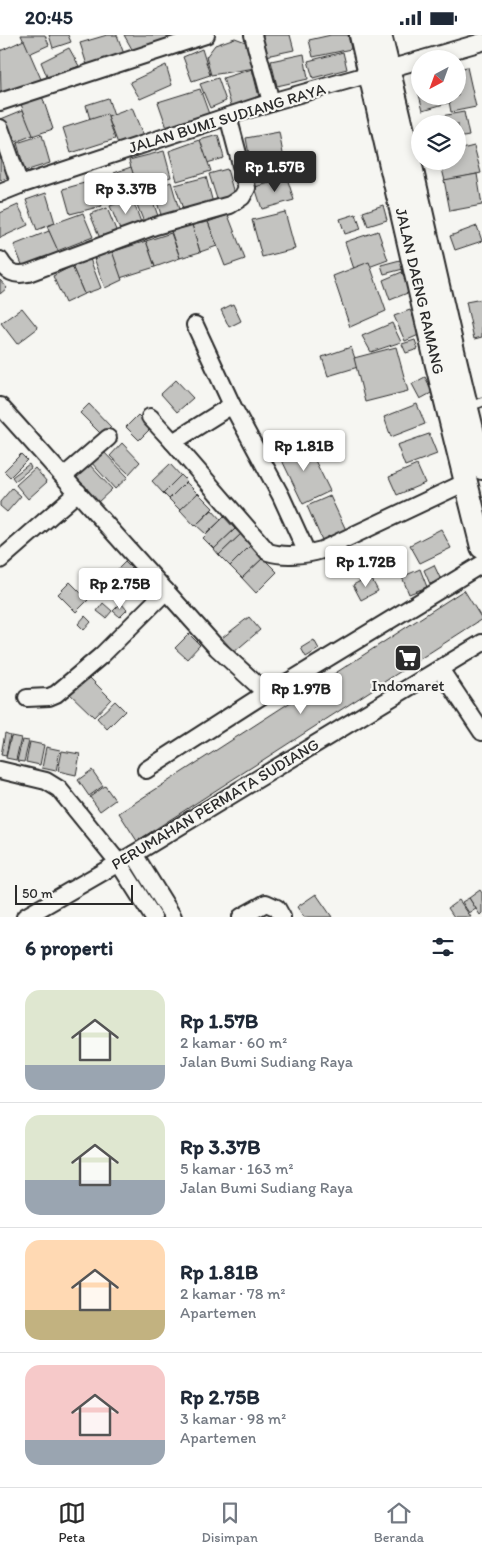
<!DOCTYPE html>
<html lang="id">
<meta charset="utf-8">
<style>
body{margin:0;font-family:Itim,sans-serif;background:#f6f6f7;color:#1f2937;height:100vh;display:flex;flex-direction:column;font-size:19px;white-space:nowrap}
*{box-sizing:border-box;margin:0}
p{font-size:16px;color:#747a83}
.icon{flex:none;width:28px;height:28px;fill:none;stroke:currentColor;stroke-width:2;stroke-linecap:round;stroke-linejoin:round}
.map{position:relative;height:882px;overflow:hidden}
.side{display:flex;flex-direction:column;background:#fff;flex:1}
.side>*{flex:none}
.needle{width:32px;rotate:221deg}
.tools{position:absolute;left:411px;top:15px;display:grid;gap:10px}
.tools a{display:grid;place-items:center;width:55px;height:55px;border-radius:50%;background:#fff;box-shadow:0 2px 8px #0003;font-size:25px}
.scale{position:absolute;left:15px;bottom:12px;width:118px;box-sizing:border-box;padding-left:5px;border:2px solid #2b2b2b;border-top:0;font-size:14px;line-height:18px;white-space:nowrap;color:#2b2b2b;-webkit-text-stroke:4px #f6f6f2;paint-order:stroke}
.price{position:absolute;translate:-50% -42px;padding:0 11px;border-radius:5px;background:#fff;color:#222;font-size:16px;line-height:32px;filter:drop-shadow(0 1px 2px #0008)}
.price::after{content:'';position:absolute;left:50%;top:30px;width:15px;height:11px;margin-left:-8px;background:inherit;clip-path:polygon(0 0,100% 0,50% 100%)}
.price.selected{background:#2b2b2b;color:#fff}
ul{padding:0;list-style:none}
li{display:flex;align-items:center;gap:15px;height:125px;padding:0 25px}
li+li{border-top:1px solid #e0e1e3}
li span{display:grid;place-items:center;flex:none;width:140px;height:100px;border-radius:15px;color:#555}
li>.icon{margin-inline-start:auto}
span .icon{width:60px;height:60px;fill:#fffc;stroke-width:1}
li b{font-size:21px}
h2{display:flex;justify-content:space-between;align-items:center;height:60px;padding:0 25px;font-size:21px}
.status{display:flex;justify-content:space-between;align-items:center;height:35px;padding:0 25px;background:#fff;direction:ltr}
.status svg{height:14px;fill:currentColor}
.tabs{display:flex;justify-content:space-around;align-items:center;height:70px;border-top:1px solid #e0e1e3;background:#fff;font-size:14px;color:#747a83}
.tabs a{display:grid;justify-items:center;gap:2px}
.tabs .selected{color:#2b2b2b}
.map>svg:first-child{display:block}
.building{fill:#c3c3c0;stroke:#2b2b2b}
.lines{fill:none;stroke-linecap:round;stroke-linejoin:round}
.service-casing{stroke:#2b2b2b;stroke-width:11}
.minor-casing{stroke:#2b2b2b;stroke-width:20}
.secondary-casing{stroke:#2b2b2b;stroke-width:26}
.service{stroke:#f6f6f2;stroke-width:8}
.minor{stroke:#f6f6f2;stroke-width:16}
.secondary{stroke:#f6f6f2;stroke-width:22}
.labels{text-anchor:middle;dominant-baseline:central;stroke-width:4.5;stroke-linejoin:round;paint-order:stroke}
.street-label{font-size:16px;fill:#2b2b2b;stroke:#f6f6f2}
.poi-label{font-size:16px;fill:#2b2b2b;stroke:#f6f6f2}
</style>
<div class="status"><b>20:45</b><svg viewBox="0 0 49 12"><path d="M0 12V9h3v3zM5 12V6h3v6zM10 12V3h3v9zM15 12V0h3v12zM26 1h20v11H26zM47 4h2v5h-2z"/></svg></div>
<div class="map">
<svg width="482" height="882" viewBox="0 0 482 882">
<rect width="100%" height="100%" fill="#f6f6f2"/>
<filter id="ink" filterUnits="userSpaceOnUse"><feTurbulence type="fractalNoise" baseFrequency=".02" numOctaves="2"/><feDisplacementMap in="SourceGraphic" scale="10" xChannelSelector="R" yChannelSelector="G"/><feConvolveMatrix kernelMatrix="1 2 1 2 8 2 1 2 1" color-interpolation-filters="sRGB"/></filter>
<g filter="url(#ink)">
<g class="building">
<path d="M21,0H45L49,10L29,19Z"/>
<path d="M49,0H68L71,7L53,13Z"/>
<path d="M107,0H117L124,19L87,30L80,8Z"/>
<path d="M124,0H175V1L133,16Z"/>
<path d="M261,0H290L294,15L266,21Z"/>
<path d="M331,0H348L351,14L313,22L309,5Z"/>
<path d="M235,3L251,9L255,33L211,40L206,22L215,10Z"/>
<path d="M24,5L41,44L1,62L0,16Z"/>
<path d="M69,13L79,31L48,44L41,27Z"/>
<path d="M202,14L210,40L192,46L183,22Z"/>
<path d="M343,17L347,34L313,43L308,26Z"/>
<path d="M304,19L308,44L277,51L271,26Z"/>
<path d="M166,30L172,50L140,64L130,47Z"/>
<path d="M467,32L476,72L451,77L448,61H458V34Z"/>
<path d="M252,34L259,62L232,73L223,43Z"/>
<path d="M218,43L226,66L210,73L200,49Z"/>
<path d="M200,54L209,79L167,93L158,67Z"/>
<path d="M418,56H420V61H450L451,67L423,75Z"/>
<path d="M42,61L53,94L32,101L21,69Z"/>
<path d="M108,63L114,81L91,88L86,70Z"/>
<path d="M132,73L145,105L120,114L108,82Z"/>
<path d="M23,75L33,100L11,109L1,84Z"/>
<path d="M464,77L469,101L458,103V89H437L435,82Z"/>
<path d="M107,79L115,104L71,118L63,93Z"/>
<path d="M279,97L288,146L255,152L246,103Z"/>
<path d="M42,100L50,128L25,136L17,108Z"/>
<path d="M218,100L224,123L207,128L200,105Z"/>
<path d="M200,105L211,136L177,146L169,116Z"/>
<path d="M474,111L481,138L445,146L440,126H458V115Z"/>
<path d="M164,116L171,142L136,151L129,125Z"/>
<path d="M0,119L8,143L0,145Z"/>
<path d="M131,132L139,157L123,162L114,138Z"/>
<path d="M227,134L235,162L218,167L209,139Z"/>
<path d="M477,139L482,170L450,176L444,145Z"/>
<path d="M206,142L213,168L184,177L175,150Z"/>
<path d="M287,143L294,165L262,174L255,152Z"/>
<path d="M95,145L102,171L70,179L63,154Z"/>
<path d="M171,147L180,178L162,183L153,154Z"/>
<path d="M149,155L159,184L145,190L134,162Z"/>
<path d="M46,158L55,188L37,195L26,165Z"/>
<path d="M132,163L142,190L121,197L110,171Z"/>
<path d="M18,170L28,190L0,203V178Z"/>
<path d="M383,170L387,185L368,191L363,177Z"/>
<path d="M107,173L118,200L101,206L90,179Z"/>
<path d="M285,177L295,214L262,222L252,185Z"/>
<path d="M83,178L93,202L57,216L47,191Z"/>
<path d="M356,179L361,194L345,199L340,184Z"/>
<path d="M228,180L245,224L225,231L208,187Z"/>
<path d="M208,187L217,211L200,217L192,190Z"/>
<path d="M192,190L200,217L180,223L171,196Z"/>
<path d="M477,191L482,206L455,215L450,201Z"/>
<path d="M49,196L59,218L23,232L14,210Z"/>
<path d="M378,196L388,225L355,237L345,207Z"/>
<path d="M171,198L180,223L155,232L146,206Z"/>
<path d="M146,206L155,232L120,243L112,217Z"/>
<path d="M112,216L122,245L105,253L94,223Z"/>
<path d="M90,224L101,253L84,259L72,231Z"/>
<path d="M400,225L403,234L384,239L381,230Z"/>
<path d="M369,227L386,276L350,292L333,241Z"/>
<path d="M72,231L84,259L65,268L53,241Z"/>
<path d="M402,237L410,257L390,265L383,245Z"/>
<path d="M0,245L7,253L0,259Z"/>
<path d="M482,264V302L474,304L466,267Z"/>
<path d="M233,269L241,286L229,292L221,275Z"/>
<path d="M22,273L38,293L17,309L1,288Z"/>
<path d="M410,275L421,299L405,306L394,281Z"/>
<path d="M392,288L401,307L371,317L362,301Z"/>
<path d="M415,305L418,314L406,318L402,309Z"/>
<path d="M351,312L358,332L328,341L322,322Z"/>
<path d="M396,312L408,356L365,367L354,323Z"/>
<path d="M425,342L433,357L420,364L412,349Z"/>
<path d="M176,345L193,363L177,377L161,359Z"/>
<path d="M89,369L111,392L102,400L80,378Z"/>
<path d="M417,369L425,389L391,402L384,382Z"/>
<path d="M138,380L151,393L139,405L126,392Z"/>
<path d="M429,399L437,419L405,431L397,410Z"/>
<path d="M305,405L330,456L303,469L278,417Z"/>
<path d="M122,408L140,427L129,439L110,421Z"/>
<path d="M102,415L128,442L115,454L90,426Z"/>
<path d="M21,419L27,425L10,442L4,436Z"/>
<path d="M88,428L112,454L96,469L72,443Z"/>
<path d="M29,429L31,433L15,446L12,442Z"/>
<path d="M170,429L181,441L163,458L152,446Z"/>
<path d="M417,430L425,448L397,460L389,442Z"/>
<path d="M35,433L47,447L28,464L16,450Z"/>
<path d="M181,440L187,446L169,464L163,458Z"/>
<path d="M186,447L198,459L180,475L169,464Z"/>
<path d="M12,453L21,461L7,477L0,471V467Z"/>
<path d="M198,458L213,473L195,491L180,475Z"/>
<path d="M330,461L346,495L322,505L307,471Z"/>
<path d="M212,475L221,485L206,499L196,490Z"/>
<path d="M224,482L235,494L214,514L203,503Z"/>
<path d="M235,494L241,499L219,520L214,514Z"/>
<path d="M441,494L451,513L420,528L410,510Z"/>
<path d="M241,499L251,510L230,531L219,520Z"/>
<path d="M251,510L263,523L242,543L230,531Z"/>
<path d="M263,523L277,537L256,558L242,543Z"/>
<path d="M125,527L141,543L120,564L104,548Z"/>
<path d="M434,530L441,545L430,549L424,535Z"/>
<path d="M420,534L427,552L409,559L402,542Z"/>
<path d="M370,541L378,556L361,565L353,550Z"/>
<path d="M70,547L88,565L76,577L58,559Z"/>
<path d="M464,555L482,584L137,806L119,778Z"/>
<path d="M103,568L112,576L106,583L97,576Z"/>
<path d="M121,568L127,575L120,582L113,576Z"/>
<path d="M85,581L91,587L84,595L78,589Z"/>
<path d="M249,582L260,595L234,617L222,603Z"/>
<path d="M189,599L200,610L187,624L175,613Z"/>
<path d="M314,605L319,614L306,622L301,613Z"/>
<path d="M85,638L111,664L94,682L67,656Z"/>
<path d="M115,666L125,676L107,694L97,683Z"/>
<path d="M5,698L10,700L6,721L1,720Z"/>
<path d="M11,701L21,703L16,725L6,723Z"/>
<path d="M22,705L29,706L24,727L17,726Z"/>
<path d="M30,707L44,710L40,730L26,727Z"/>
<path d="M46,712L60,715L56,736L42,733Z"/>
<path d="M62,716L80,719L76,740L58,736Z"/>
<path d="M92,735L103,751L89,761L78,745Z"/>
<path d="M105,751L115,765L100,776L90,762Z"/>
<path d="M480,855L482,858V878L480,880L469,863Z"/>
<path d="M316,859L332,882H304L297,872Z"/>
<path d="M469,863L476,874L469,878L462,867Z"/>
<path d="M459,865L471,882H454L448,873Z"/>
</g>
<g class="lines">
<g class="service-casing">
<path id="service" d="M468,372L482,367"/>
</g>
<g class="minor-casing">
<g id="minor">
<path d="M253,0L271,67"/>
<path d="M423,24L482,7"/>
<path d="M0,67L206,0"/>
<path d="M0,93L20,150"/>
<path d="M0,158L20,150L271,67L420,25"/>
<path d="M0,225C7,237 14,241 28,238L155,191L230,170L242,162L247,153L228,81"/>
<path d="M195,290L232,370L281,461L307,518"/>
<path d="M232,370L173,407L268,517C284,522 306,520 322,515L466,447"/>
<path d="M0,371L217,613L266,658"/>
<path d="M150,382L173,407"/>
<path d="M64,441L108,403"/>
<path d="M0,525L78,457"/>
<path d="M440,634L482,697"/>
<path d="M27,663L49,662L56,659L102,620L166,556"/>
<path d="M0,735L46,746L59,754L118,827L153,882"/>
<path d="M146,735L266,658L290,646L482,529"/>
<path d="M134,819L173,882"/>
<path d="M25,882L134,819L482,608"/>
<path d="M241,882L266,868L277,873L282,882"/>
</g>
</g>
<g class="secondary-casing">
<g id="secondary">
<path d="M361,0L436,326L482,512"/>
<path d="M380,0C416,144 444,290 482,433"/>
</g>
</g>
<use href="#service" class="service"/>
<use href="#minor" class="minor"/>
<use href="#secondary" class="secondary"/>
</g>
</g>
<defs>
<g id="supermarket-square" transform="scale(1.4375)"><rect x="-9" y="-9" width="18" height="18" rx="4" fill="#2b2b2b" stroke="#f6f6f2"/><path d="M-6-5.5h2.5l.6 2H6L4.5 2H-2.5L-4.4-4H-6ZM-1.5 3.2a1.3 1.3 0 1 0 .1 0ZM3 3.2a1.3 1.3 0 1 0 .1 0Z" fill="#fff"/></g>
</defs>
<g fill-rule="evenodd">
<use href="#supermarket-square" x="408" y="623"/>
</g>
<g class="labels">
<g class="street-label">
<text transform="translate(227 83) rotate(-17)">JALAN BUMI SUDIANG RAYA</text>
<text transform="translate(420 256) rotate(77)">JALAN DAENG RAMANG</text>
<text transform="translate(215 769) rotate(-31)">PERUMAHAN PERMATA SUDIANG</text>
</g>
<g class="poi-label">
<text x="408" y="650">Indomaret</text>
</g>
</g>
</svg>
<div class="tools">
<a><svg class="needle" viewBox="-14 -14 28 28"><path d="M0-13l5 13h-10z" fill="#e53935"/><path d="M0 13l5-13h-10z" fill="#747a83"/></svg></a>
<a><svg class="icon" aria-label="layers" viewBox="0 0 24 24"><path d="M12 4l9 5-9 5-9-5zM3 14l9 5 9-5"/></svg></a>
</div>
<div class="scale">50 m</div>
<b class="price selected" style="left:275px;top:158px">Rp 1.57B</b>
<b class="price" style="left:126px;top:180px">Rp 3.37B</b>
<b class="price" style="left:304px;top:437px">Rp 1.81B</b>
<b class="price" style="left:366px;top:553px">Rp 1.72B</b>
<b class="price" style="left:120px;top:575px">Rp 2.75B</b>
<b class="price" style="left:301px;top:680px">Rp 1.97B</b>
</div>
<section class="side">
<h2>6 properti<svg class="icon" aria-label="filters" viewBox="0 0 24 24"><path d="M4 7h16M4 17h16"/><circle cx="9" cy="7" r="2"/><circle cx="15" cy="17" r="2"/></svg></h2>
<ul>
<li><span style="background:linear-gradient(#dfe7d0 75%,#9aa5b1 0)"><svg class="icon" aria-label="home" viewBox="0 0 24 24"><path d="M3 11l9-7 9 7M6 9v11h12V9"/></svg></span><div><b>Rp 1.57B</b><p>2 kamar · 60 m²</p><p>Jalan Bumi Sudiang Raya</p></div></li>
<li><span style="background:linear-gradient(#dfe7d0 65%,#9aa5b1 0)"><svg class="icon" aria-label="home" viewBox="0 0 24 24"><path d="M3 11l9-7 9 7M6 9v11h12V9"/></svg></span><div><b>Rp 3.37B</b><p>5 kamar · 163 m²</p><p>Jalan Bumi Sudiang Raya</p></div></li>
<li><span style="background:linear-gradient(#ffd9b3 70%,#c2b280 0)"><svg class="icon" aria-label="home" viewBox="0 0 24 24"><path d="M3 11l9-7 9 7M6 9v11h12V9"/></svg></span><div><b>Rp 1.81B</b><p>2 kamar · 78 m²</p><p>Apartemen</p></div></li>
<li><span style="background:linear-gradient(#f6c9c9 75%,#9aa5b1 0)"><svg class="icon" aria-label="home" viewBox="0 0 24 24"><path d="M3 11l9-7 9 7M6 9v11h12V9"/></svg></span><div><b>Rp 2.75B</b><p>3 kamar · 98 m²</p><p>Apartemen</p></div></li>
</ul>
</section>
<nav class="tabs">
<a class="selected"><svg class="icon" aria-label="map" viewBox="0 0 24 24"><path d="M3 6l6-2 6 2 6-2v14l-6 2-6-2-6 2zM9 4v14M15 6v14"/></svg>Peta</a>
<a><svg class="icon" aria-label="saved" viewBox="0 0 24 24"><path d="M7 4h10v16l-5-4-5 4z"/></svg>Disimpan</a>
<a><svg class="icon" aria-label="home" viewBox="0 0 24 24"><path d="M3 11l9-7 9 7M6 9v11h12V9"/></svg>Beranda</a>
</nav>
